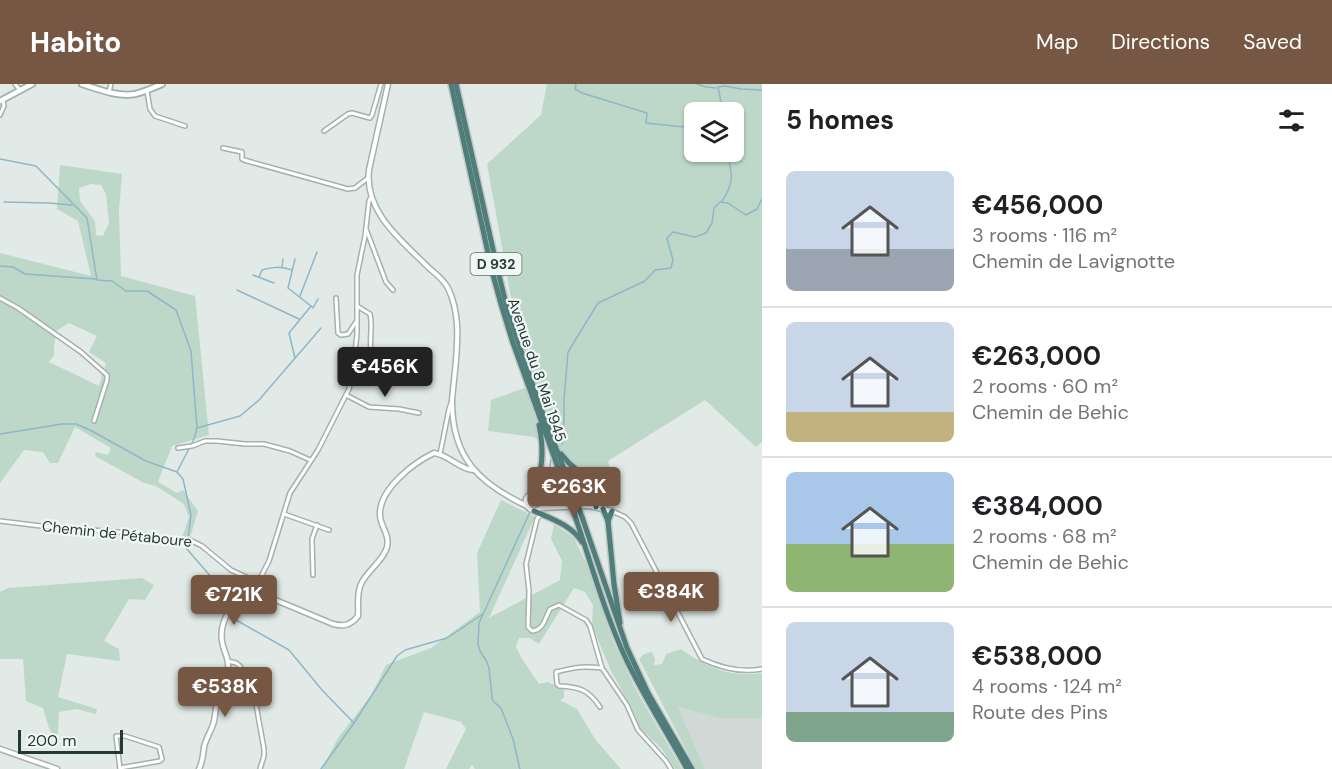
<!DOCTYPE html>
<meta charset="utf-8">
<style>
body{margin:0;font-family:"DM Sans",sans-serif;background:#f6f6f6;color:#202124;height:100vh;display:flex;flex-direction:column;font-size:22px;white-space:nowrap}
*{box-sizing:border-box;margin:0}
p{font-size:20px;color:#757577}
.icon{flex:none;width:33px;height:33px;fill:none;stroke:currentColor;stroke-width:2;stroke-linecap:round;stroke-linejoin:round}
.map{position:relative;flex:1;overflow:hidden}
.details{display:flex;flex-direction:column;background:#fff;width:570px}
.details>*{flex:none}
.controls{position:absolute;left:684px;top:18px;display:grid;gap:12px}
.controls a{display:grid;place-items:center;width:60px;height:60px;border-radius:9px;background:#fff;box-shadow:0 2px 4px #0004;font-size:30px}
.scale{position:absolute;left:18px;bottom:15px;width:105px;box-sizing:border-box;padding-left:6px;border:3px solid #243836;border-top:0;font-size:16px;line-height:21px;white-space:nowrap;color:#243836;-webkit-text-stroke:4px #f1f7f5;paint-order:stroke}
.price{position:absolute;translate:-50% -51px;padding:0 14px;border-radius:6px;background:#765743;color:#fff;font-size:20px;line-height:39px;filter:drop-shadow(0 2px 3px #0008)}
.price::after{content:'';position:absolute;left:50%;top:36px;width:18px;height:14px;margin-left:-9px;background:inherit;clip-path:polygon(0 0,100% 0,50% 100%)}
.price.on{background:#222;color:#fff}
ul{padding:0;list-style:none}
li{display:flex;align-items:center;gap:18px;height:150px;padding:0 24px}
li+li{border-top:2px solid #e0e0e0}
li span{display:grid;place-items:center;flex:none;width:168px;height:120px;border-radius:9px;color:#555}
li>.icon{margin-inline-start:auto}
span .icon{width:72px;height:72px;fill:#fffc;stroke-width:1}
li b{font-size:26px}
h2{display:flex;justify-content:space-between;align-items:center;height:72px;padding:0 24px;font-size:26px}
header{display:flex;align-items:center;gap:36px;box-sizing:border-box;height:84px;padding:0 30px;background:#765743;color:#fff}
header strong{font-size:28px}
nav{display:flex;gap:33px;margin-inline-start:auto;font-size:21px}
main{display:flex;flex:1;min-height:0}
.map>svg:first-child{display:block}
.built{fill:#d0d9d6}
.green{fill:#bdd8c9;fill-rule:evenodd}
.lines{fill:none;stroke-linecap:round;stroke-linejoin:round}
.stream{stroke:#90b6c8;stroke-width:1.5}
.minor-casing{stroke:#a5b1ae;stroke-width:6}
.tertiary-casing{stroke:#a5b1ae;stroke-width:7}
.secondary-casing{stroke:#9fb1ad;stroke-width:8}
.trunk-casing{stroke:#c2c7c7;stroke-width:8}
.minor{stroke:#fff;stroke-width:3}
.tertiary{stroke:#fff;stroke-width:4}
.secondary{stroke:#fff;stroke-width:4.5}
.trunk{stroke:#4f7e7a;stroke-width:5}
.trunk-bridge-casing{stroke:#c2c7c7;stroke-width:8;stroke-linecap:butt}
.trunk-bridge{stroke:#4f7e7a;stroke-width:5}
.labels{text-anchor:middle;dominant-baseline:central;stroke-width:4.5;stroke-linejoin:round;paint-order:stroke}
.shield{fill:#f1f7f5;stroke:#62716f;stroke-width:1.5}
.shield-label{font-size:14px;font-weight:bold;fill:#243836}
.street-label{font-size:15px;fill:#243836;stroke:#f1f7f5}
</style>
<header>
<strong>Habito</strong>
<nav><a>Map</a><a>Directions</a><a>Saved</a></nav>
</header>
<main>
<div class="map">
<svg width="762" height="685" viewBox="0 0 762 685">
<rect width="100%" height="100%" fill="#e1eae7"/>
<path class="built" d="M678,623L719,634H762V685H705Z"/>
<g class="green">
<path d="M547,0H762V358L756,363L705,316L608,377L618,418L534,353L488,347L491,316L527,303L487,80L541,31ZM694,28H734V68H694Z"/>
<path d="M60,81L122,90L119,127L121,192L195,212L209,351L172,362L158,398L177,409L183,406L198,427L190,454H182L189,433L184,420L156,402L144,399L95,372L96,368L108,371L111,364L75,343L58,379H50L43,368L24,366L0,399V218L1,217L0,216V169L91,192L78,137L57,125ZM91,100L101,101L106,110L109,139L103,152L96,151L95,137L80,117L79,104ZM69,239L97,252L89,268L106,279L99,302L49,278L54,271V264L56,247Z"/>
<path d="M501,416L535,433L489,534L560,496L562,477L551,455L554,440L574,454L587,481L613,557L637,608L682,685H675L662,665L640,644L633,626L611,587L592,541L593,521L585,508L574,504L539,560L529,554H519L516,563L521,573L539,600L548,598L564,606V614L560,616L577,625L595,655L621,685H475L472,681L469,685H446L466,645L461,638L424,628L404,685H322L338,654L372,610L386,581L431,564L480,528L477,469Z"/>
<path d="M142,494L154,501L145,516L129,515L104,557L119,565L120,577L67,570L58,613L97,625L96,630L76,625L59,628L58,650L53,652L49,644L43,624L26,617L23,575H0V508L8,504Z"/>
<path d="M681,565C706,583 730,594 762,589V634H719L678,623L705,685H696L639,575L644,570L652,568L655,575L654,581L662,580L666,570Z"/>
</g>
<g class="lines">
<g class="stream">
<path d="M576,0L575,5L582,9L647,29L646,39L694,44"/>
<path d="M697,0L706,3L716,4"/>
<path d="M723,28L718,3L725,2L741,5L762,6"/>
<path d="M0,75L36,82L87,134L97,196L112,197L126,207H147L176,226L191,267L197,344L194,355L177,388"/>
<path d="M722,117C735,99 732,88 727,68"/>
<path d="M4,118L49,119L72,121"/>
<path d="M295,175L288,204L311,222L289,249L295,274"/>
<path d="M0,182L13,183L25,190L96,195"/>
<path d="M282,183L283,175"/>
<path d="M253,191L274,199"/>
<path d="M259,193L262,186C273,183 280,182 292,186"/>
<path d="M237,206L299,235"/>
<path d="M300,212L317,168"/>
<path d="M311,222L313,224L318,215"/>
<path d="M197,344L240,332L259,316L321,244"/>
<path d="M0,350L62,340H76L90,346L146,377L177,388L183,395L191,431L188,454"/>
<path d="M562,360L564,354V315L568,268L598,219L645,197L655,186L671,184L673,176L667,154L673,148L695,153L706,149L712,139L714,124L720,118L728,119L746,131L757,125L762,115"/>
<path d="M539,407L550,383L551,374"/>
<path d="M532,424L537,412"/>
<path d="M187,458L186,464L219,502L220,521L224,527"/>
<path d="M229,532L289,566L322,606L354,639"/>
<path d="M321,685L354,639L397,572L405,566L447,554L483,530"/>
<path d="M520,685L513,655L501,624L493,617L492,613L489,584L487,578L480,567L478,560L479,539L530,428"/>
</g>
<g class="minor-casing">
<g id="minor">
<path d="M15,0L20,6"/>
<path d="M147,7L150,25L155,32L185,42"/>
<path d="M109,8L111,0"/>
<path d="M0,31L4,22L3,16"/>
<path d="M324,47L348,30L352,29L370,34L372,31L381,0"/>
<path d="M223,64L242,68V75L244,76L348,105L355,104L368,94"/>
<path d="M366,145L386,198L393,206"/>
<path d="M0,214L18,224L81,268L107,291V296L94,337"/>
<path d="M336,214L338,249L341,251L348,250L356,238"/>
<path d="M357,222L370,230C374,247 366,261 375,279L392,282L397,281"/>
<path d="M346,311L369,323L399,325L419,329"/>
<path d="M178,364L192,362L205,357H217L245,360H264L290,367L310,376"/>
<path d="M440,370L449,325L451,319"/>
<path d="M612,427L625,433L631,439L702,575C721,584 741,589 762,585"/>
<path d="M284,430L329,446"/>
<path d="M541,430L537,435L526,480L529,507L528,543L532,547C544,546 545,534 550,525L559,521L586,536L590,542L602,584L627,621L638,646L666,677L671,685"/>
<path d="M0,437L41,442L130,449L171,456H190L202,462L231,486L257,498"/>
<path d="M313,491L312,455L317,441"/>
<path d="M252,510L269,477L290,409L318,366L349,305L353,287L357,250V191L365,152L369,117L371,113"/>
<path d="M228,577L236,579L240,582L255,615L264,665V672L260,685"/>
<path d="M600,623C588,605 579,603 559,602L557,600L556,588C576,583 582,582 602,584"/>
<path d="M120,684L160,677L162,675L159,663L125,652H116L120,685"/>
</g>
</g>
<g class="tertiary-casing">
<g id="tertiary">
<path d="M388,0L369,86C364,128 402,157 429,184C436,190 444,196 448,204C459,227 458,251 456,276C455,289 453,303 452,317C452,373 478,399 527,422"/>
<path d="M526,415C525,421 528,425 534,427L541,424L589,422L612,427"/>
<path d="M526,415C529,409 534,408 540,410C544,414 545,419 542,423"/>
<path d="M0,665L57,685"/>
<path d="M199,685C203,677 203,672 204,663C206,654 212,646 214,637C216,628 216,618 218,609C221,601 227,593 228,583C229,574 223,566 222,557C219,537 233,515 252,510C257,509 262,511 266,512L333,540C344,543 351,541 358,532C359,521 356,511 361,500C366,488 384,476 387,463C390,451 381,443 380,432C378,406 413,379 434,369C449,371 459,385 473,386"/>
</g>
</g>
<g class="secondary-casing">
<g id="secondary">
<path d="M82,0C98,5 117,13 135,10C144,8 153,4 162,0"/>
<path d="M0,17L32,0"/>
</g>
</g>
<g class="trunk-casing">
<g id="trunk">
<path d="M451,0L492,187L501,220L513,259L570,417"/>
<path d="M456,0L496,179L506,220L518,258L540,322L575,414"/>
<path d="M561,370L569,379L590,397L594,405L596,423"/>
<path d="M533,409C543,388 544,364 539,341"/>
<path d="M603,425L608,437"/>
<path d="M534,427C552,435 571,441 582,458"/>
<path d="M612,427L608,437L614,500L620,539"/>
<path d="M582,433L627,564L648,609L692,685"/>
<path d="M576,435C592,482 605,530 626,575C644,613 667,648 687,685"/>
</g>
</g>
<use href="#minor" class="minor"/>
<use href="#tertiary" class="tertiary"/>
<use href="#secondary" class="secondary"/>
<use href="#trunk" class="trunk"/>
<g class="trunk-bridge-casing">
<g id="trunk-bridge">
<path d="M575,414L582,433"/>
<path d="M570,417L576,435"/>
</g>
</g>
<use href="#trunk-bridge" class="trunk-bridge"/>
</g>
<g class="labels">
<rect class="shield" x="470.5" y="169" width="51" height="22" rx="4.5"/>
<g class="shield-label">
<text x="496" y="180">D 932</text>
</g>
<g class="street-label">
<text transform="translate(537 286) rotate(71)">Avenue du 8 Mai 1945</text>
<text transform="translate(117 450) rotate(6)">Chemin de Pétaboure</text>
</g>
</g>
</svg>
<div class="controls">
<a><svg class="icon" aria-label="layers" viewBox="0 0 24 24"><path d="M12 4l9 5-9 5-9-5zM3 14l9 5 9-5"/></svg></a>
</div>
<div class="scale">200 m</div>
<b class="price on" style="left:385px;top:314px">€456K</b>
<b class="price" style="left:574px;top:434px">€263K</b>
<b class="price" style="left:671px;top:539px">€384K</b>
<b class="price" style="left:234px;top:542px">€721K</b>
<b class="price" style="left:225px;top:634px">€538K</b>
</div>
<section class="details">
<h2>5 homes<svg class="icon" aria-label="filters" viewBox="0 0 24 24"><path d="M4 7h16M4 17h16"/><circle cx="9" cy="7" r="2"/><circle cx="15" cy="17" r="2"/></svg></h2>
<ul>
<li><span style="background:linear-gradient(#c9d6e8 65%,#9aa5b1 0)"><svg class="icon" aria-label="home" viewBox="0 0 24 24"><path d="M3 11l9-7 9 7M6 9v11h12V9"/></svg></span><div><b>€456,000</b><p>3 rooms · 116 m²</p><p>Chemin de Lavignotte</p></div></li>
<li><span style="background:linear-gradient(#c9d6e8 75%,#c2b280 0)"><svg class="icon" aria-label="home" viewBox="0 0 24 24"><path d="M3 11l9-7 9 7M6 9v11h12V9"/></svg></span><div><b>€263,000</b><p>2 rooms · 60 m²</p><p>Chemin de Behic</p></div></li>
<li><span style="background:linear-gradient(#a9c7e8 60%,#8fb573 0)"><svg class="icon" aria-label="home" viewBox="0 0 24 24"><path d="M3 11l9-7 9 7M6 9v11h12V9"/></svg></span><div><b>€384,000</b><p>2 rooms · 68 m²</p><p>Chemin de Behic</p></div></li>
<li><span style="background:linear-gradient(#c9d6e8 75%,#7fa58c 0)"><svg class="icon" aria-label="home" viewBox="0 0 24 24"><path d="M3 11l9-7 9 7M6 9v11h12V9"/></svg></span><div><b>€538,000</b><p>4 rooms · 124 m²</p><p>Route des Pins</p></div></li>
</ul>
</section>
</main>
